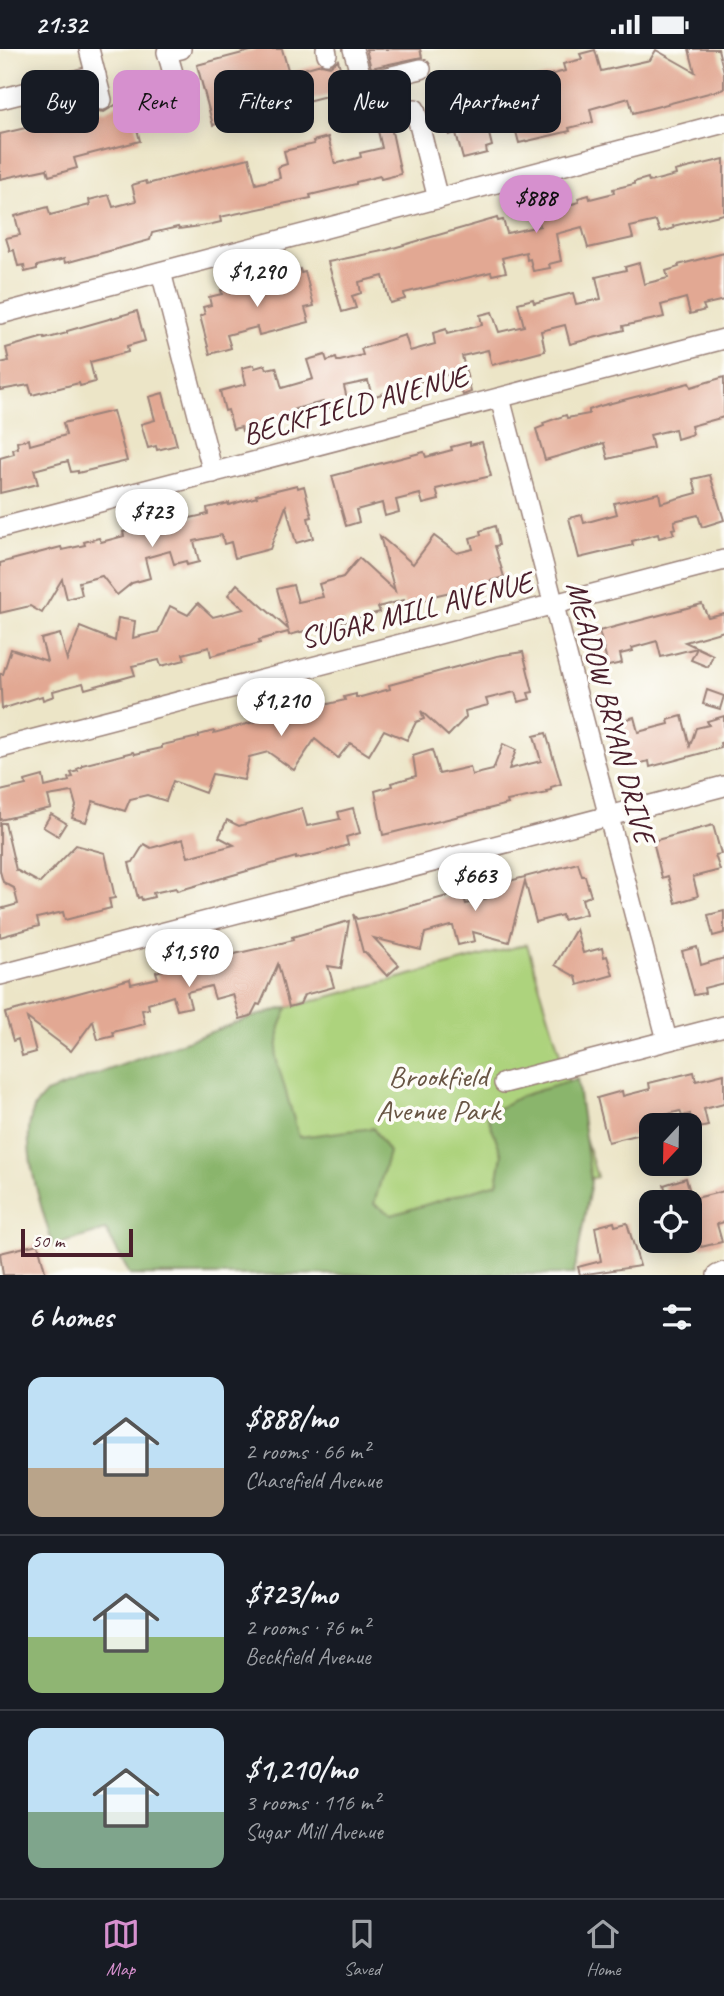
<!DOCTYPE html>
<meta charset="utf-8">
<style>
body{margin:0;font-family:Caveat,sans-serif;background:#242831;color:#f1f3f6;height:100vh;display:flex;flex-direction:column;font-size:26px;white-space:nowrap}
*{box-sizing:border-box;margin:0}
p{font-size:23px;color:#9ea1a6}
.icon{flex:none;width:38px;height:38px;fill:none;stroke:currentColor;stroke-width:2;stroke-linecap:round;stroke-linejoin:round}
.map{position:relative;height:1226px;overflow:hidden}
.side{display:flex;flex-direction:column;background:#171b24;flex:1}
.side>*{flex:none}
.top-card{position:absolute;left:21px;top:21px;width:682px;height:63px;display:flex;gap:14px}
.needle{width:46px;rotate:202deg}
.controls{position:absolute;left:639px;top:1064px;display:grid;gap:14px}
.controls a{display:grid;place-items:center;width:63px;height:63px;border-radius:14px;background:#171b24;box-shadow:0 4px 18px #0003;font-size:35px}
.scale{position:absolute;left:21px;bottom:18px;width:112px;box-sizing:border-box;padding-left:7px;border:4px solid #4a1f2b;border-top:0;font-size:19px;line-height:24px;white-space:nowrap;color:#4a1f2b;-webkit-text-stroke:5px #fdfcf7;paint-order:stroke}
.price{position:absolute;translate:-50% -60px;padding:0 16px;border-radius:24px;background:#fff;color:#222;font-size:23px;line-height:46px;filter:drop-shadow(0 2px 4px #0008)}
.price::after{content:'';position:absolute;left:50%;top:42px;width:21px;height:16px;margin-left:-10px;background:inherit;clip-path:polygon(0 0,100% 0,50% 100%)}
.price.current{background:#d690ce;color:#111}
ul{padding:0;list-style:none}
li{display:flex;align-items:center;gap:21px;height:175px;padding:0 28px}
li+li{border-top:2px solid #363941}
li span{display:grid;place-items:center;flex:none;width:196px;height:140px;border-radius:14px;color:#555}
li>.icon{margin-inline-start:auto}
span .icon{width:84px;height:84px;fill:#fffc;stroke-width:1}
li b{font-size:30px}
h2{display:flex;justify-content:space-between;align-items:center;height:84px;padding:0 28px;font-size:30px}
.chip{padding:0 24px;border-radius:14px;background:#171b24;box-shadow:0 4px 18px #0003;font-size:24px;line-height:63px}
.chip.current{background:#d690ce;color:#111}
.status{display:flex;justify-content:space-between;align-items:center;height:49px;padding:0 35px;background:#171b24;direction:ltr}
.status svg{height:19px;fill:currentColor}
.tab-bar{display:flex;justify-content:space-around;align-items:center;height:98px;border-top:2px solid #363941;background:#171b24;font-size:19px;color:#9ea1a6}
.tab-bar a{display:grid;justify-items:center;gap:4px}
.tab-bar .current{color:#d690ce}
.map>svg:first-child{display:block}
.green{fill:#add37d;stroke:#7c7954;stroke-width:2}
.forest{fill:#8ab56c;stroke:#6a6a4c;stroke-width:2}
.building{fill:#e2a893}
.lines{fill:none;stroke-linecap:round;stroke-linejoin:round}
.minor-casing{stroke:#9b8279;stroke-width:22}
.minor{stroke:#fff;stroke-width:19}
.labels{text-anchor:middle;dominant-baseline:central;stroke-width:7;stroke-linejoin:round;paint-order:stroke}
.street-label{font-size:30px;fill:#4a1f2b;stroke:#fdfcf7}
.park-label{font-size:30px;fill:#685544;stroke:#fdfcf7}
</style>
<div class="status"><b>21:32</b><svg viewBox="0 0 49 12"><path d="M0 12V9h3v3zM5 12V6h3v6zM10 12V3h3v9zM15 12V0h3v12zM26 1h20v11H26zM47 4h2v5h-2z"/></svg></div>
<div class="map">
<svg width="724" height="1226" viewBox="0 0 724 1226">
<rect width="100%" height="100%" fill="#fdfcf7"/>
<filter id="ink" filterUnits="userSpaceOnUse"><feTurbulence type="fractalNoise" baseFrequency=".0143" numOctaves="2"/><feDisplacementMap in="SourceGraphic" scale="14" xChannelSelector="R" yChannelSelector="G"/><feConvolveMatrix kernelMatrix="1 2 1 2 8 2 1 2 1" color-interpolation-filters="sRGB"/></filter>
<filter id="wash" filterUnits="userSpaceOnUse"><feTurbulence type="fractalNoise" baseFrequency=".00686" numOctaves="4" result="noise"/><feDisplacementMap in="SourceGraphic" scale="28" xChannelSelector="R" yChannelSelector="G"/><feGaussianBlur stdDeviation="1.57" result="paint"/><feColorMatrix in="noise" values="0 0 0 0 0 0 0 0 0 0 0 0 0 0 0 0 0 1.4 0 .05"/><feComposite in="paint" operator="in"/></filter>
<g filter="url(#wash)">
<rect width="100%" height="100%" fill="#ece5c7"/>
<path class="green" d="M527,895L597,1128L319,1202L249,969Z"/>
<path class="forest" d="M288,958L280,978L276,1009L299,1088L373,1079L389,1103L374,1155L392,1166L497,1134L502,1106L487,1066L521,1047L577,1030L591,1133L574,1225L130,1226L106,1181L53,1197C43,1162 19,1097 33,1062C35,1055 42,1049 46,1044L249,969Z"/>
<g id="blocks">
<g class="building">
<path d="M258,0H282L289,24L321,15L330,17L338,11L346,42L213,76L197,16Z"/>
<path d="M366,0H420L422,8L371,19Z"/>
<path d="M689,0H718L724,23V40L633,64L629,49L590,60L593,73L569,79L570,82L519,94L515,79L489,85L492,97L486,99L487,104L463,110L456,84L449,86L442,62L481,51L483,61L508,54L504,38L565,22L563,15L582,10L580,5L595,1L601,22L650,11L656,1L695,23Z"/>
<path d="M117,55L120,64L132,60L140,92L74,109L77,119L49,127L47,120L0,130V85L97,62L104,63Z"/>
<path d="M391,78L401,125L381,130L380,127L356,133V135L310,146L311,149L220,168L221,173L208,176L179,180L178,178L152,184L150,191L65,214L64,210L37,217V220L25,223L24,216L18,217L14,201L10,202L6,189L20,186L15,167L48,158L50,166L90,156L89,151L109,146L113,158L136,152L132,136L146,132L147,135L249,109L256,135L280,129L278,118L287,115L284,102L314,95L313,92L328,88L335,115L361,108L360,104L382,99L378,82Z"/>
<path d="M724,110V165L673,177L674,179L660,183L656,172L630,178L633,189L588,199L582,178L556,185L561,212L549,215L550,219L533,222L530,210L527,211L526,203L502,209L506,223L492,226L491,223L404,244L405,250L390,254L383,227L359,233L361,244L352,247L356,259L342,263L328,213L383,202L497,169L498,172L503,171L507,184L540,177L535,158L550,154L551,161L579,153L578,149L589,146L590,150L614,144L613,140L634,135V133L648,129L649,133L676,126L675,122Z"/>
<path d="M724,204V251L703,256L705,261L690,265L686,249L661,256L664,268L623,277L624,281L570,295L565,276L541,282L545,302L492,316L488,301L462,307L471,343L463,346L455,324L387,340L388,343L372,348L368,332L344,337L348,354L325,360L323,353L295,360L296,362L285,365L287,369L242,382L241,378L233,380L228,361L225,362L220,342L246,335L242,319L254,316L255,319L265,316L267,320L276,318L282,339L313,330L307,311L325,306L327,312L336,309L337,312H340L363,306L361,300L405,286L410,302L435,295L433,284L446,280L447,285L482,276L480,266L492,263L499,283L524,277L518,254L533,250L534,254L573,244L576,255L601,250L596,228L626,221L625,218L639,214L644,235L668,229L666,222L679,218L678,216Z"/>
<path d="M300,220L301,224L305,223L314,257L305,259L309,273L259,286L257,278L227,286L231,299L210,305L200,267L205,265L203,258L211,256L209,248L222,245L221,241L233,238L234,243L256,237L255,233Z"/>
<path d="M137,262L145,292L127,297L128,303L90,313L95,333L80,337L79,334L32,346L29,336L0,341V314L9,312L6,299L44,288L45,290L67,284V282Z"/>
<path d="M724,328V368L691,377L693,385L677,390L675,380L650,386L653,399L608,410L604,394L545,411L536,380L544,377L543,374L566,366L567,369L589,365V361L600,357L689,334L691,338Z"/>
<path d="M163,344L177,396L157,401L156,397L148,399L141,375L155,371L149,348Z"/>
<path d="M113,362L127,412L78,424V422L71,423L68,412L34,421L38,435L0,444V409L14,405L13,400L18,399L17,393L29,390L30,396L66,386L63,374Z"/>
<path d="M470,393V396L482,393L491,427L436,440L439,451L423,455L420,445L396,451L399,463L385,467L382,454L356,461L359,473L346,477L332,427L424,403L426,408L452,401L451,398Z"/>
<path d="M710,426L724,471L702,478L698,466L674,472L676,479L672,480L674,485L659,489L658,485L632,492L633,496L579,509L569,469L582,466L584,474L617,465L614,454L659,444L661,454L697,444L693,430Z"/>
<path d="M297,436L298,439L304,437L312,468L308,469L313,489L296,494L286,457L270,500L235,509L231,493L224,495L222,486L194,492L199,513L187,516L186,512L174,515L170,502L145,509L150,529L132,534L117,546L102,527L79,533L82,546L67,550L62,530L42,564L30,557L0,564V514L61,498L62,501L85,496L84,493L99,489L101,493L124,487L123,483L166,473V470L185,466L186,470L208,465L207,459L229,454V456L257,448L256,446Z"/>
<path d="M495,477L499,496L495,497L504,528L490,532V534L433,547L434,549L405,556L404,551L378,558L380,563L289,586L288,583L259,591L260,594L211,607L209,598L183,605L185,611L161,617L159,611L132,617L135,626L85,640L83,634L53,642L54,647L43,651L42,647L2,660L0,625H3L11,600L47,612L41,590L60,585L67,611L80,578L115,592L118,569L135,572L133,589L158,583L170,557L188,566L198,554L213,568L244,560L228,546L237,535L288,580L277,540L293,536L298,553L323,548L319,535L343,528L359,509L395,542L380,487L413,515L434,487L457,504L473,500L470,489L481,486L480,482Z"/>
<path d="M702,555L708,568L724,564V582L685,593L713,606L708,618L691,611L697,599L661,608L657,592L632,599L633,602L620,605L622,614L608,617L599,582Z"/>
<path d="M523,603L533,643L528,644L530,650L518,653L515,643L486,650L488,656L465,662L466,668L448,687L421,662L424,670L416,673L407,691L384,681L369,706L350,694L338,709L315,690L294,721L268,703L249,708L244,731L212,725L205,744L173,732L166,752L147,746L130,750L125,762L93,752L86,773L72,769L76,757L72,743L48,747L51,759L0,771V742L26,736L25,732L43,727L45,738L69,732L68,729L73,728L71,724L78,722L77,720L82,718V716L134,703L135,705L162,699V696L199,688V686L214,682V684L312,657V659L345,651L344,648L356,645V648H361L390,640L389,636L497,607Z"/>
<path d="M707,641L724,647L720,660L703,655Z"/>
<path d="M682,667L690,697L696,679L709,676L707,672L724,667V693L720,694L721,699L650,718L649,712L630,717L617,673L634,668L638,683L669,675L668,671Z"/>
<path d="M546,684L561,735L551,738V741L546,742L547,744L507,752L508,755L383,786L375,742L392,737L391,734L416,727L413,707L432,701L439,725L470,718L472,726L493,721L503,695L516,701L509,720L541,712L534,687Z"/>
<path d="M302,759L307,777L340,770L338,763L353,759L360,784L346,788L348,796L322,804L296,810V808L177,842L176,839L153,844L154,848L142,851L141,848L138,849L129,814L133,813L144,795L151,799L183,790L188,808L234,796L219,788L227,771L239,777Z"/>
<path d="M51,765L66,774L58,787L43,778Z"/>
<path d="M0,774H5L16,821L40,834L76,796L105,804L115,849L109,850L111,859L65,871L63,863L37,869L39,877L0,888V860L18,855L14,839L3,833L0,822Z"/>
<path d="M713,776L721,805L715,806L720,821L693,828L698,847L676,854L668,827L662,829L653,792Z"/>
<path d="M578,814L582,827H585L591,847L582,850L586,865L563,871L562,866L536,873L525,832L509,893L473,883L475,892L458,896L453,877H450L425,884L421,901L374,889L399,916L387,927L365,903H363L353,865L357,870L378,866L462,843L466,855L491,848L490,846L497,844L494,836Z"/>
<path d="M724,862V884L713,887L708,866Z"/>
<path d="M349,872L341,919L328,917L334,938L304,946L300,955L289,958L278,915L260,956L257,955L251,967L240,970L233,945L215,950L211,937L187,943L191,958L177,961L173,947L148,955L149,960L142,961L145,975L113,983L114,987L98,991L93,972L71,1002L27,969L36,1003L22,1007L18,990L13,992L5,964L130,930L131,935L158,929L156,923L183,915L184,919L212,912L211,908L229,904L230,906L270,897L293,891L292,888Z"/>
<path d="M576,880L583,904L602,899L604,908L607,907L613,926L578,936L576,928L555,916Z"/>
<path d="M697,898L701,916L724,909V934L704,939L705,944L694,946L682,902Z"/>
<path d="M694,1023L696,1032L724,1025V1055L704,1060L708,1077L690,1081V1065L682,1067L680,1062L657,1068L658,1073L643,1077L645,1084L608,1093L597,1049L622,1042L623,1047L650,1040L649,1034Z"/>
<path d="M686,1129L692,1150L724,1142V1173L717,1175L722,1193L701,1198L690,1153H669L664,1136Z"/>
<path d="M614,1173L615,1177L627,1174L640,1217L580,1226L578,1218L601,1212L595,1178Z"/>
<path d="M38,1195L46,1226H3L0,1204Z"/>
</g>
</g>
</g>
<g filter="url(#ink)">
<use href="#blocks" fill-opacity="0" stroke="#9b8279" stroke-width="2"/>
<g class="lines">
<g class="minor-casing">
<g id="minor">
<path d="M89,0L102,51"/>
<path d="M181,0L167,3L185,66"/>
<path d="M326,0L327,5"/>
<path d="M353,0L363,34L421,20"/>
<path d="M0,50L96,26"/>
<path d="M415,60L438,150"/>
<path d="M161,223L213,424"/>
<path d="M0,265L724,74"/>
<path d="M500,349L667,991"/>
<path d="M0,479L724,290"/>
<path d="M0,699L724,511"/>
<path d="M0,926L724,737"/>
<path d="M504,1034L724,977"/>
<path d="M717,1226L724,1223"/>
</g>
</g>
<use href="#minor" class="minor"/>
</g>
</g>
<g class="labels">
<g class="street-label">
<text transform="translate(355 356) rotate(-15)">BECKFIELD AVENUE</text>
<text transform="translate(416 561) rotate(-14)">SUGAR MILL AVENUE</text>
<text transform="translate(611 663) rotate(75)">MEADOW BRYAN DRIVE</text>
</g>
<g class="park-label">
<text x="438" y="1027">Brookfield<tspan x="438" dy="34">Avenue Park</tspan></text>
</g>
</g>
</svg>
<div class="controls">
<a><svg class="needle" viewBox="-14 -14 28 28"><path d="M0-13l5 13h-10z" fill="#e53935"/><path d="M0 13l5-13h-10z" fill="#9ea1a6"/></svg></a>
<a><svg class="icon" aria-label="locate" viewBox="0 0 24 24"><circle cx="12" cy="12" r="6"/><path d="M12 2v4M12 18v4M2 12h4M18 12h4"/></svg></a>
</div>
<div class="scale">50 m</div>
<b class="price current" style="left:536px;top:186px">$888</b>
<b class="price" style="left:257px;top:260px">$1,290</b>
<b class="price" style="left:152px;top:500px">$723</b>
<b class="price" style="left:281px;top:689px">$1,210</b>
<b class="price" style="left:475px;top:864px">$663</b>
<b class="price" style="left:189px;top:940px">$1,590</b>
<div class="top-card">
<a class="chip">Buy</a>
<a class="chip current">Rent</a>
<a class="chip">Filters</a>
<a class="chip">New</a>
<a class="chip">Apartment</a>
</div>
</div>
<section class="side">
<h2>6 homes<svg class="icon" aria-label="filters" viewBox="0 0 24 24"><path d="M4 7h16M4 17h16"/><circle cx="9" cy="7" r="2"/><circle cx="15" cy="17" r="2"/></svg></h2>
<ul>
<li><span style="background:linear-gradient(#bfe0f5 65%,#b9a48a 0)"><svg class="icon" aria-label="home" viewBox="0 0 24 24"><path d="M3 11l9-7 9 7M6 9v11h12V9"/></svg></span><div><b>$888/mo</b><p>2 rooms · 66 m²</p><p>Chasefield Avenue</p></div></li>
<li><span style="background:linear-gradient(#bfe0f5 60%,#8fb573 0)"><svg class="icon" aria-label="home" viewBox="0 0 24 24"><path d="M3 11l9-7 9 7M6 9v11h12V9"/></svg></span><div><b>$723/mo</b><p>2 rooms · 76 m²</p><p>Beckfield Avenue</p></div></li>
<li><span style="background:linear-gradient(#bfe0f5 60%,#7fa58c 0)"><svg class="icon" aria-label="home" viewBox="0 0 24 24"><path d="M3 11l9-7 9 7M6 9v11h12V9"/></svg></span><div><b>$1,210/mo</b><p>3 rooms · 116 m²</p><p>Sugar Mill Avenue</p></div></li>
</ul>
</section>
<nav class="tab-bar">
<a class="current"><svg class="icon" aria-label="map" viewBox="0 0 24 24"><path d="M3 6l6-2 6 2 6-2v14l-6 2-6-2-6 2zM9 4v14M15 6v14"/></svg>Map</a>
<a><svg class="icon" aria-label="saved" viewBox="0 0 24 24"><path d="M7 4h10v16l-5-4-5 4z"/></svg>Saved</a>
<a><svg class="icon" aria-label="home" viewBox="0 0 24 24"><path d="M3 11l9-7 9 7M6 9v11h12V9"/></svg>Home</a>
</nav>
